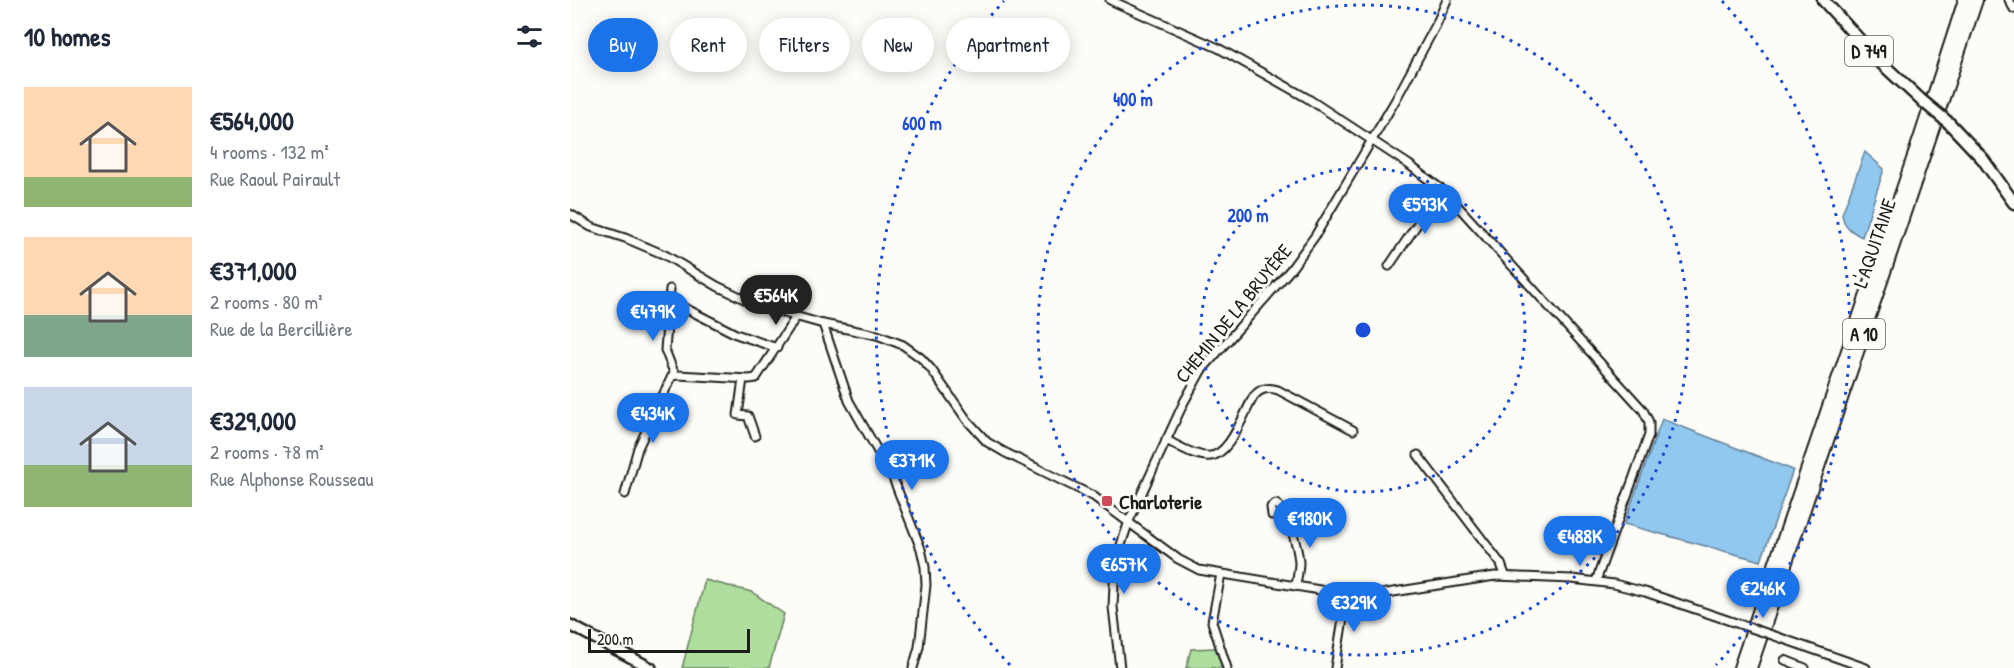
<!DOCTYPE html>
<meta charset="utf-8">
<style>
body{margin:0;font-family:"Patrick Hand",sans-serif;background:#f6f6f7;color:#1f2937;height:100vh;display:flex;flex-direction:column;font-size:22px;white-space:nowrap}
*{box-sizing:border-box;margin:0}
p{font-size:20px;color:#747a83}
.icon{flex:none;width:33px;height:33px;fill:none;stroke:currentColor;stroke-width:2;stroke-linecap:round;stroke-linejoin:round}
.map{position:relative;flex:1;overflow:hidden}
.side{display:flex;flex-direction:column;background:#fff;width:570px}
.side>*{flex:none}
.top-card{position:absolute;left:18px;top:18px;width:570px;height:54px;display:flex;gap:12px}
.scale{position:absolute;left:18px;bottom:15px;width:162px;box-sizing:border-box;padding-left:6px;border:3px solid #1c1c1c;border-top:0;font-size:16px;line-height:21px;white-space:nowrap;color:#1c1c1c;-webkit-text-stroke:4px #fdfcf7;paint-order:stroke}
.price{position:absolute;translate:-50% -51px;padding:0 14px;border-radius:21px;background:#1a73e8;color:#fff;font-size:20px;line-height:39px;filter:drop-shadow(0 2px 3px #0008)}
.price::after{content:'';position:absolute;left:50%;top:36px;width:18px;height:14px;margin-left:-9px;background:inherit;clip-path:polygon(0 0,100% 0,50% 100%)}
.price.selected{background:#222;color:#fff}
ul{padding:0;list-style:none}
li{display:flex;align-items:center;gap:18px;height:150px;padding:0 24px}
li span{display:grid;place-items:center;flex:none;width:168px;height:120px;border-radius:0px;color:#555}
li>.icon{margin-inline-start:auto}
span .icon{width:72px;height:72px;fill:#fffc;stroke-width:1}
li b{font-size:26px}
h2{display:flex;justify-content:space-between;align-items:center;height:72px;padding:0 24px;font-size:26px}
.tag{padding:0 21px;border-radius:27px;background:#fff;box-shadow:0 3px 15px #0003;font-size:21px;line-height:54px}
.tag.selected{background:#1a73e8;color:#fff}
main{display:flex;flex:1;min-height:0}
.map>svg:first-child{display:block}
.green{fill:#aede9e;stroke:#657d5d;stroke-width:1.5}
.water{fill:#91c8ef;stroke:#62839b;stroke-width:1.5}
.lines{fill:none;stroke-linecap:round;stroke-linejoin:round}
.minor-casing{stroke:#1c1c1c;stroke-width:11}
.secondary-casing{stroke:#1c1c1c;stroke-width:14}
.primary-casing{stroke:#1c1c1c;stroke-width:15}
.motorway-casing{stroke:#1c1c1c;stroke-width:16}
.minor{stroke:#fdfcf7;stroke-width:7}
.secondary{stroke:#fdfcf7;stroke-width:9}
.primary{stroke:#fdfcf7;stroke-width:10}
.motorway{stroke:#fdfcf7;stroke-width:12}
.minor-bridge-casing{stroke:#1c1c1c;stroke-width:11;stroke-linecap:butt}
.primary-bridge-casing{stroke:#1c1c1c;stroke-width:15;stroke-linecap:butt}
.minor-bridge{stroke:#fdfcf7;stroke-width:7}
.primary-bridge{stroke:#fdfcf7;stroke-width:10}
.ring{fill:none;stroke:#1d4ed8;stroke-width:3;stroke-dasharray:3 6}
.poi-dot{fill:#d1495b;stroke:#fdfcf7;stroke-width:2}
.labels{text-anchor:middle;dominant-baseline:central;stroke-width:6;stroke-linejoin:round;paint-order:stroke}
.shield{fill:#fdfcf7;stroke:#605f5e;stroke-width:1.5}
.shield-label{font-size:18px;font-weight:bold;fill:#1c1c1c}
.street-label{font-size:20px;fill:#1c1c1c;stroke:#fdfcf7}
.poi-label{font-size:20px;font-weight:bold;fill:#1c1c1c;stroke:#fdfcf7;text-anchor:start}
.centre{fill:#1d4ed8;stroke:#fdfcf7;stroke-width:3}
.ring-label{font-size:18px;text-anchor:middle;font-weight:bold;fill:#1d4ed8;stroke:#fdfcf7;stroke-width:6;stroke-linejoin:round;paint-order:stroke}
</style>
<main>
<section class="side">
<h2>10 homes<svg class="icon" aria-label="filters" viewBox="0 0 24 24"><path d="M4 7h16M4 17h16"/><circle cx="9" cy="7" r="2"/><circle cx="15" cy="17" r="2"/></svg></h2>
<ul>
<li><span style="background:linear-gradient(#ffd9b3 75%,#8fb573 0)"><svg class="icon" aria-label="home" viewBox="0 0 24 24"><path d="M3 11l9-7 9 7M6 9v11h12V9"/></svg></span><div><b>€564,000</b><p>4 rooms · 132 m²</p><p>Rue Raoul Pairault</p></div></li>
<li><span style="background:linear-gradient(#ffd9b3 65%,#7fa58c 0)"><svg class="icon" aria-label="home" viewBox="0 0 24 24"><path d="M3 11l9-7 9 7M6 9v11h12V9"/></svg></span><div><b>€371,000</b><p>2 rooms · 80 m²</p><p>Rue de la Bercillière</p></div></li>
<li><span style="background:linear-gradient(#c9d6e8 65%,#8fb573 0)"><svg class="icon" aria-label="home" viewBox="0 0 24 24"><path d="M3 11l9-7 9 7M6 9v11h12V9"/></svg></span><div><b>€329,000</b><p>2 rooms · 78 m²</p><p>Rue Alphonse Rousseau</p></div></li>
</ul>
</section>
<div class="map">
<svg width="1444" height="668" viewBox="0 0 1444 668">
<rect width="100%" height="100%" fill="#fdfcf7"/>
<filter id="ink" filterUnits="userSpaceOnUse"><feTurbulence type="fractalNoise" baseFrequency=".0167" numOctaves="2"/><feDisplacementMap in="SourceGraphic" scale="12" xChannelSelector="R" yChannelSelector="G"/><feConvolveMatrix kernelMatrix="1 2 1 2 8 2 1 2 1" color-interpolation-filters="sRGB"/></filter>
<g filter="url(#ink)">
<g class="green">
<path d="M135,580L182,592L214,614L199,668H112Z"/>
<path d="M646,648L654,668H616L621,649Z"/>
</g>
<g class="water">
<path d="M1295,152L1314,169L1292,237C1282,232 1273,226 1272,214Z"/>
<path d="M1092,419L1223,470L1191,561L1054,524Z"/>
</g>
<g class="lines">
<g class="minor-casing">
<g id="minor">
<path d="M540,0L648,48L737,98L838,164L871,189L885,203L1073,410L1079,422V435L1026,581"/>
<path d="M1439,0L1444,9"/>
<path d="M0,214L21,227L55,238L95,255L147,286L189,306L253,324L307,335L333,345L351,358L361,369L397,420L417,442L434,452L523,496L608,559L629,570L756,591L798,596L925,576L1002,579L1044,584L1075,592L1172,625"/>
<path d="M819,266L871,189"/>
<path d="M100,289L95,350L105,375"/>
<path d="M99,303L113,307L166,334L207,348"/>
<path d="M253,324L279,401L323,478L351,549L355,567L356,585L349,647L343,668"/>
<path d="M173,379L168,415L178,416L185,436"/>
<path d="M596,440C609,446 622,455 636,456C659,460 674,412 684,396C691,388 698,387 708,390L783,430"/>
<path d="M848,455L931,564L935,575"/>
<path d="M55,494L68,448L102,376L108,375L179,379L186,378L226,317"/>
<path d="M716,516L702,515L701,507L706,504C718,509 728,549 729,562C729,570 727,578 726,586"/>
<path d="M651,574L642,622L657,668"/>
<path d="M1205,636L1296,668"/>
<path d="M1215,660L1235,668"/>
<path d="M550,668L543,607L545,563L559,521L614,402L631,371L721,269L745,236L825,101L866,25L877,0"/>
<path d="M765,668L777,594"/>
</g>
</g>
<g class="secondary-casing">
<path id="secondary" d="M0,625L81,668"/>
</g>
<g class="primary-casing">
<g id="primary">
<path d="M1253,0L1308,60L1350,99"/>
<path d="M1379,123L1412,158L1444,203"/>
</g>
</g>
<g class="motorway-casing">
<g id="motorway">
<path d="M1170,668L1351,136L1395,0"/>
<path d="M1180,668L1406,0"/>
</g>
</g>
<use href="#minor" class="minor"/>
<use href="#secondary" class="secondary"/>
<use href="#primary" class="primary"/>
<use href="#motorway" class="motorway"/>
<g class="minor-bridge-casing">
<path id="minor-bridge" d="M1172,625L1205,636"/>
</g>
<g class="primary-bridge-casing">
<path id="primary-bridge" d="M1350,99L1379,123"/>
</g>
<use href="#minor-bridge" class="minor-bridge"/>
<use href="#primary-bridge" class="primary-bridge"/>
</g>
</g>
<g class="ring">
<circle cx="793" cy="330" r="162"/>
<circle cx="793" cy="330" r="325"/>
<path d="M440 665A487 487 0 0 1 434 1M1152 1A487 487 0 0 1 1146 665"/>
</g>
<rect class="poi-dot" x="531" y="495" width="12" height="12" rx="3"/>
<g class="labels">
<g class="shield">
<rect x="1275" y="36" width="48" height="30" rx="4.5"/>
<rect x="1273" y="319" width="42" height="30" rx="4.5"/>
</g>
<g class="shield-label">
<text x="1299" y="51">D 749</text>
<text x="1294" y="334">A 10</text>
</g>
<g class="street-label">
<text transform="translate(1304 243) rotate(-71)">L'AQUITAINE</text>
<text transform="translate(663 313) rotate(-51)">CHEMIN DE LA BRUYÈRE</text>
</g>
<g class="poi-label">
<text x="549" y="501">Charloterie</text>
</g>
</g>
<circle cx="793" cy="330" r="9" class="centre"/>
<g class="ring-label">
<text x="563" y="106">400 m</text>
<text x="352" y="130">600 m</text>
<text x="678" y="222">200 m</text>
</g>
</svg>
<div class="scale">200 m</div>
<b class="price" style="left:855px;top:235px">€593K</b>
<b class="price selected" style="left:206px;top:326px">€564K</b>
<b class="price" style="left:83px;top:342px">€479K</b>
<b class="price" style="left:83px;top:444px">€434K</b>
<b class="price" style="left:342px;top:491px">€371K</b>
<b class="price" style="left:740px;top:549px">€180K</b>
<b class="price" style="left:1010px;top:567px">€488K</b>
<b class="price" style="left:554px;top:595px">€657K</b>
<b class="price" style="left:1193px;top:619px">€246K</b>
<b class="price" style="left:784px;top:633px">€329K</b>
<div class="top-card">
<a class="tag selected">Buy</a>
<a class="tag">Rent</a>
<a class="tag">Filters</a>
<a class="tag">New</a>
<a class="tag">Apartment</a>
</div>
</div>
</main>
